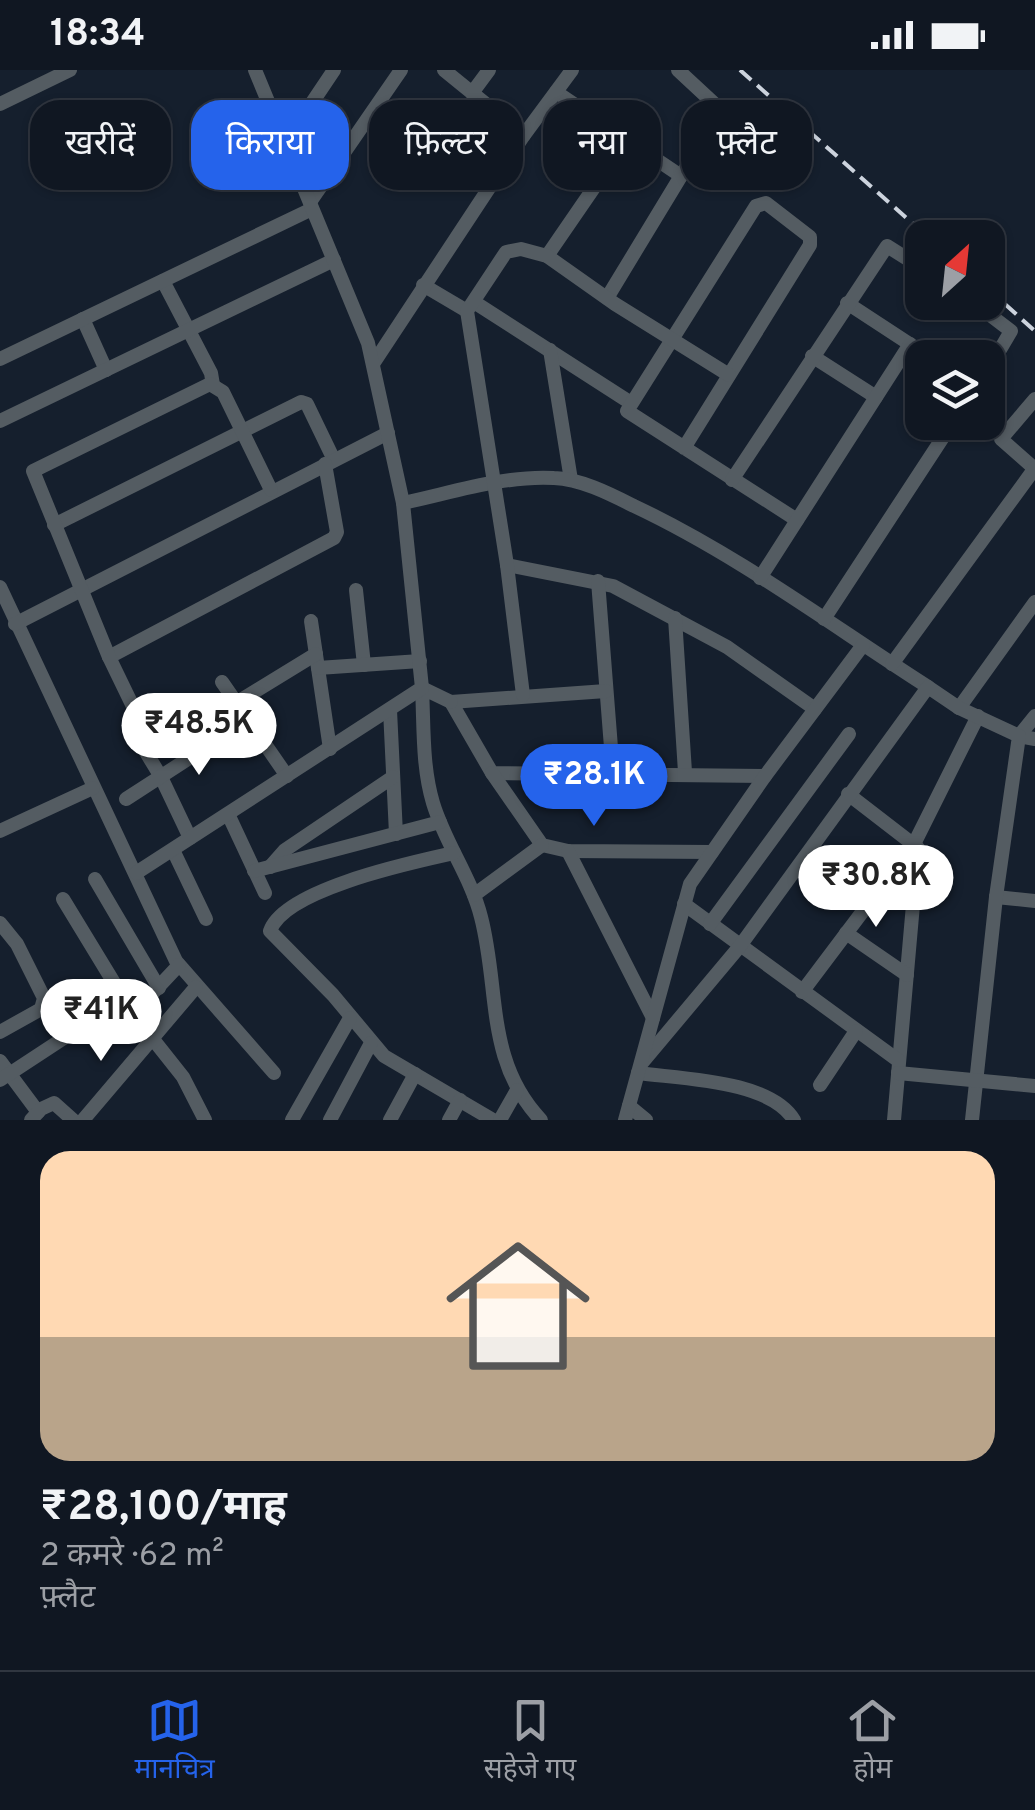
<!DOCTYPE html>
<html lang="hi">
<meta charset="utf-8">
<style>
body{margin:0;font-family:Overpass,"Noto Sans Devanagari",sans-serif;background:#1e242f;color:#f1f3f6;height:100vh;display:flex;flex-direction:column;font-size:38px;white-space:nowrap}
*{box-sizing:border-box;margin:0}
p{font-size:32px;color:#9c9fa5}
.icon{flex:none;width:55px;height:55px;fill:none;stroke:currentColor;stroke-width:2;stroke-linecap:round;stroke-linejoin:round}
.map{position:relative;height:1050px;overflow:hidden}
.sheet{display:flex;flex-direction:column;background:#101722;flex:1}
.sheet>*{flex:none}
.hud{position:absolute;left:30px;top:30px;width:975px;height:90px;display:flex;gap:20px}
.needle{width:65px;rotate:27deg}
.buttons{position:absolute;left:905px;top:150px;display:grid;gap:20px}
.buttons a{display:grid;place-items:center;width:100px;height:100px;border-radius:20px;background:#101722;box-shadow:0 2px 8px #0004,0 0 0 2px #303640;font-size:50px}
.price{position:absolute;translate:-50% -85px;padding:0 22px;border-radius:35px;background:#fff;color:#222;font-size:32px;line-height:65px;filter:drop-shadow(0 2px 5px #0008)}
.price::after{content:'';position:absolute;left:50%;top:60px;width:30px;height:22px;margin-left:-15px;background:inherit;clip-path:polygon(0 0,100% 0,50% 100%)}
.price.current{background:#2563eb;color:#fff}
ul{padding:0;list-style:none}
li{display:grid;align-content:center;gap:20px;height:530px;padding:0 40px}
li+li{border-top:2px solid #303640}
li span{display:grid;place-items:center;height:310px;border-radius:30px;color:#555}
li>.icon{margin-inline-start:auto}
span .icon{width:180px;height:180px;fill:#fffc;stroke-width:1}
li b{font-size:42px}
.tag{padding:0 35px;border-radius:30px;background:#101722;box-shadow:0 2px 8px #0004,0 0 0 2px #303640;font-size:35px;line-height:90px}
.tag.current{background:#2563eb;color:#fff}
.status{display:flex;justify-content:space-between;align-items:center;height:70px;padding:0 50px;background:#101722;direction:ltr}
.status svg{height:28px;fill:currentColor}
.tabs{display:flex;justify-content:space-around;align-items:center;height:140px;border-top:2px solid #303640;background:#101722;font-size:28px;color:#9c9fa5}
.tabs a{display:grid;justify-items:center;gap:5px}
.tabs .current{color:#2563eb}
.map>svg:first-child{display:block}
.lines{fill:none;stroke-linecap:round;stroke-linejoin:round}
.minor{stroke:#545c62;stroke-width:14}
.rail{stroke:#ccd3dd;stroke-width:4;stroke-dasharray:15 8;stroke-linecap:butt}
</style>
<div class="status"><b>18:34</b><svg viewBox="0 0 49 12"><path d="M0 12V9h3v3zM5 12V6h3v6zM10 12V3h3v9zM15 12V0h3v12zM26 1h20v11H26zM47 4h2v5h-2z"/></svg></div>
<div class="map">
<svg width="1035" height="1050" viewBox="0 0 1035 1050">
<rect width="100%" height="100%" fill="#151f2d"/>
<g class="lines">
<g class="minor">
<path d="M444,0L524,65"/>
<path d="M556,22L681,106"/>
<path d="M472,23L489,0"/>
<path d="M0,34L70,0"/>
<path d="M285,73L334,0"/>
<path d="M310,132L401,0"/>
<path d="M547,186L626,71"/>
<path d="M163,211L211,303L213,315"/>
<path d="M423,215L467,241"/>
<path d="M607,228L721,40L678,0"/>
<path d="M474,232L631,333"/>
<path d="M973,232L1011,261L988,300"/>
<path d="M847,233L931,288"/>
<path d="M83,249L106,300"/>
<path d="M550,280L571,410"/>
<path d="M812,286L876,327"/>
<path d="M0,289L312,139"/>
<path d="M373,294L524,65L572,0"/>
<path d="M1035,329L1001,369L1035,399"/>
<path d="M0,351L334,190"/>
<path d="M684,378L810,175V167L766,133L756,136L627,341L797,450"/>
<path d="M732,410L887,176L922,198"/>
<path d="M403,433C451,423 505,405 554,408C581,409 610,424 634,436C738,485 831,555 928,617"/>
<path d="M54,455L301,332L307,334L334,390"/>
<path d="M507,495L613,516L727,577L815,639"/>
<path d="M760,508L910,274"/>
<path d="M598,511L613,703"/>
<path d="M0,517L176,891L274,1003"/>
<path d="M356,520L364,595"/>
<path d="M675,548L685,702"/>
<path d="M824,549L953,352"/>
<path d="M311,551L330,679"/>
<path d="M15,554L388,363"/>
<path d="M109,587L334,468L337,462L325,394"/>
<path d="M892,594L1035,398"/>
<path d="M318,598L420,591"/>
<path d="M222,612L287,706"/>
<path d="M606,621L451,632L492,703L765,706"/>
<path d="M523,625L507,495L467,241L506,182L521,179L547,186L615,234L729,305"/>
<path d="M451,632L422,618C424,657 422,696 433,733C445,773 471,807 481,847C500,920 485,991 541,1050"/>
<path d="M236,633L316,584"/>
<path d="M959,638L1035,532"/>
<path d="M390,640L396,764"/>
<path d="M1035,646L1019,666L1035,669"/>
<path d="M140,651L109,587L33,401L210,314L223,322L271,420"/>
<path d="M138,669L161,707L190,768"/>
<path d="M492,703L542,775L568,781L712,782"/>
<path d="M848,724L918,778L894,1050"/>
<path d="M126,729L248,650"/>
<path d="M228,744L265,823"/>
<path d="M0,761L93,718"/>
<path d="M173,780L206,849"/>
<path d="M568,781L653,948"/>
<path d="M454,783C414,792 284,819 270,861L333,925L384,986L493,1050"/>
<path d="M270,797L285,780L393,707"/>
<path d="M254,801L440,752"/>
<path d="M136,803L422,618L403,433L368,273L255,0"/>
<path d="M95,809L159,918"/>
<path d="M474,825L542,775"/>
<path d="M996,827L1035,831"/>
<path d="M63,829L133,944L183,1007L205,1050"/>
<path d="M684,834L899,991"/>
<path d="M0,853L17,874L44,928L41,939L0,962"/>
<path d="M710,854L849,664"/>
<path d="M846,863L907,905"/>
<path d="M802,922L915,772L978,646"/>
<path d="M133,944L179,895"/>
<path d="M0,991L38,1042"/>
<path d="M641,994L740,876L928,617L959,638L1019,666L996,827L972,1050"/>
<path d="M638,1003C682,1009 770,1010 794,1050"/>
<path d="M898,1003L1035,1016"/>
<path d="M0,1010L64,968"/>
<path d="M820,1015L856,961"/>
<path d="M629,1036L646,1050"/>
<path d="M31,1050L41,1039L54,1033L73,1050"/>
<path d="M83,1050L196,917"/>
<path d="M292,1050L350,948"/>
<path d="M330,1050L371,973"/>
<path d="M390,1050L415,1004"/>
<path d="M449,1050L460,1030"/>
<path d="M500,1050L517,1020"/>
<path d="M625,1050L690,814L765,706L863,575"/>
</g>
<g class="rail">
<path d="M740,0L929,168"/>
<path d="M988,219L1035,261"/>
</g>
</g>
</svg>
<div class="buttons">
<a><svg class="needle" viewBox="-14 -14 28 28"><path d="M0-13l5 13h-10z" fill="#e53935"/><path d="M0 13l5-13h-10z" fill="#9c9fa5"/></svg></a>
<a><svg class="icon" aria-label="layers" viewBox="0 0 24 24"><path d="M12 4l9 5-9 5-9-5zM3 14l9 5 9-5"/></svg></a>
</div>
<b class="price" style="left:199px;top:708px">₹48.5K</b>
<b class="price current" style="left:594px;top:759px">₹28.1K</b>
<b class="price" style="left:876px;top:860px">₹30.8K</b>
<b class="price" style="left:101px;top:994px">₹41K</b>
<div class="hud">
<a class="tag">खरीदें</a>
<a class="tag current">किराया</a>
<a class="tag">फ़िल्टर</a>
<a class="tag">नया</a>
<a class="tag">फ़्लैट</a>
</div>
</div>
<section class="sheet">
<ul>
<li><span style="background:linear-gradient(#ffd9b3 60%,#b9a48a 0)"><svg class="icon" aria-label="home" viewBox="0 0 24 24"><path d="M3 11l9-7 9 7M6 9v11h12V9"/></svg></span><div><b>₹28,100/माह</b><p>2 कमरे · 62 m²</p><p>फ़्लैट</p></div></li>
</ul>
</section>
<nav class="tabs">
<a class="current"><svg class="icon" aria-label="map" viewBox="0 0 24 24"><path d="M3 6l6-2 6 2 6-2v14l-6 2-6-2-6 2zM9 4v14M15 6v14"/></svg>मानचित्र</a>
<a><svg class="icon" aria-label="saved" viewBox="0 0 24 24"><path d="M7 4h10v16l-5-4-5 4z"/></svg>सहेजे गए</a>
<a><svg class="icon" aria-label="home" viewBox="0 0 24 24"><path d="M3 11l9-7 9 7M6 9v11h12V9"/></svg>होम</a>
</nav>
